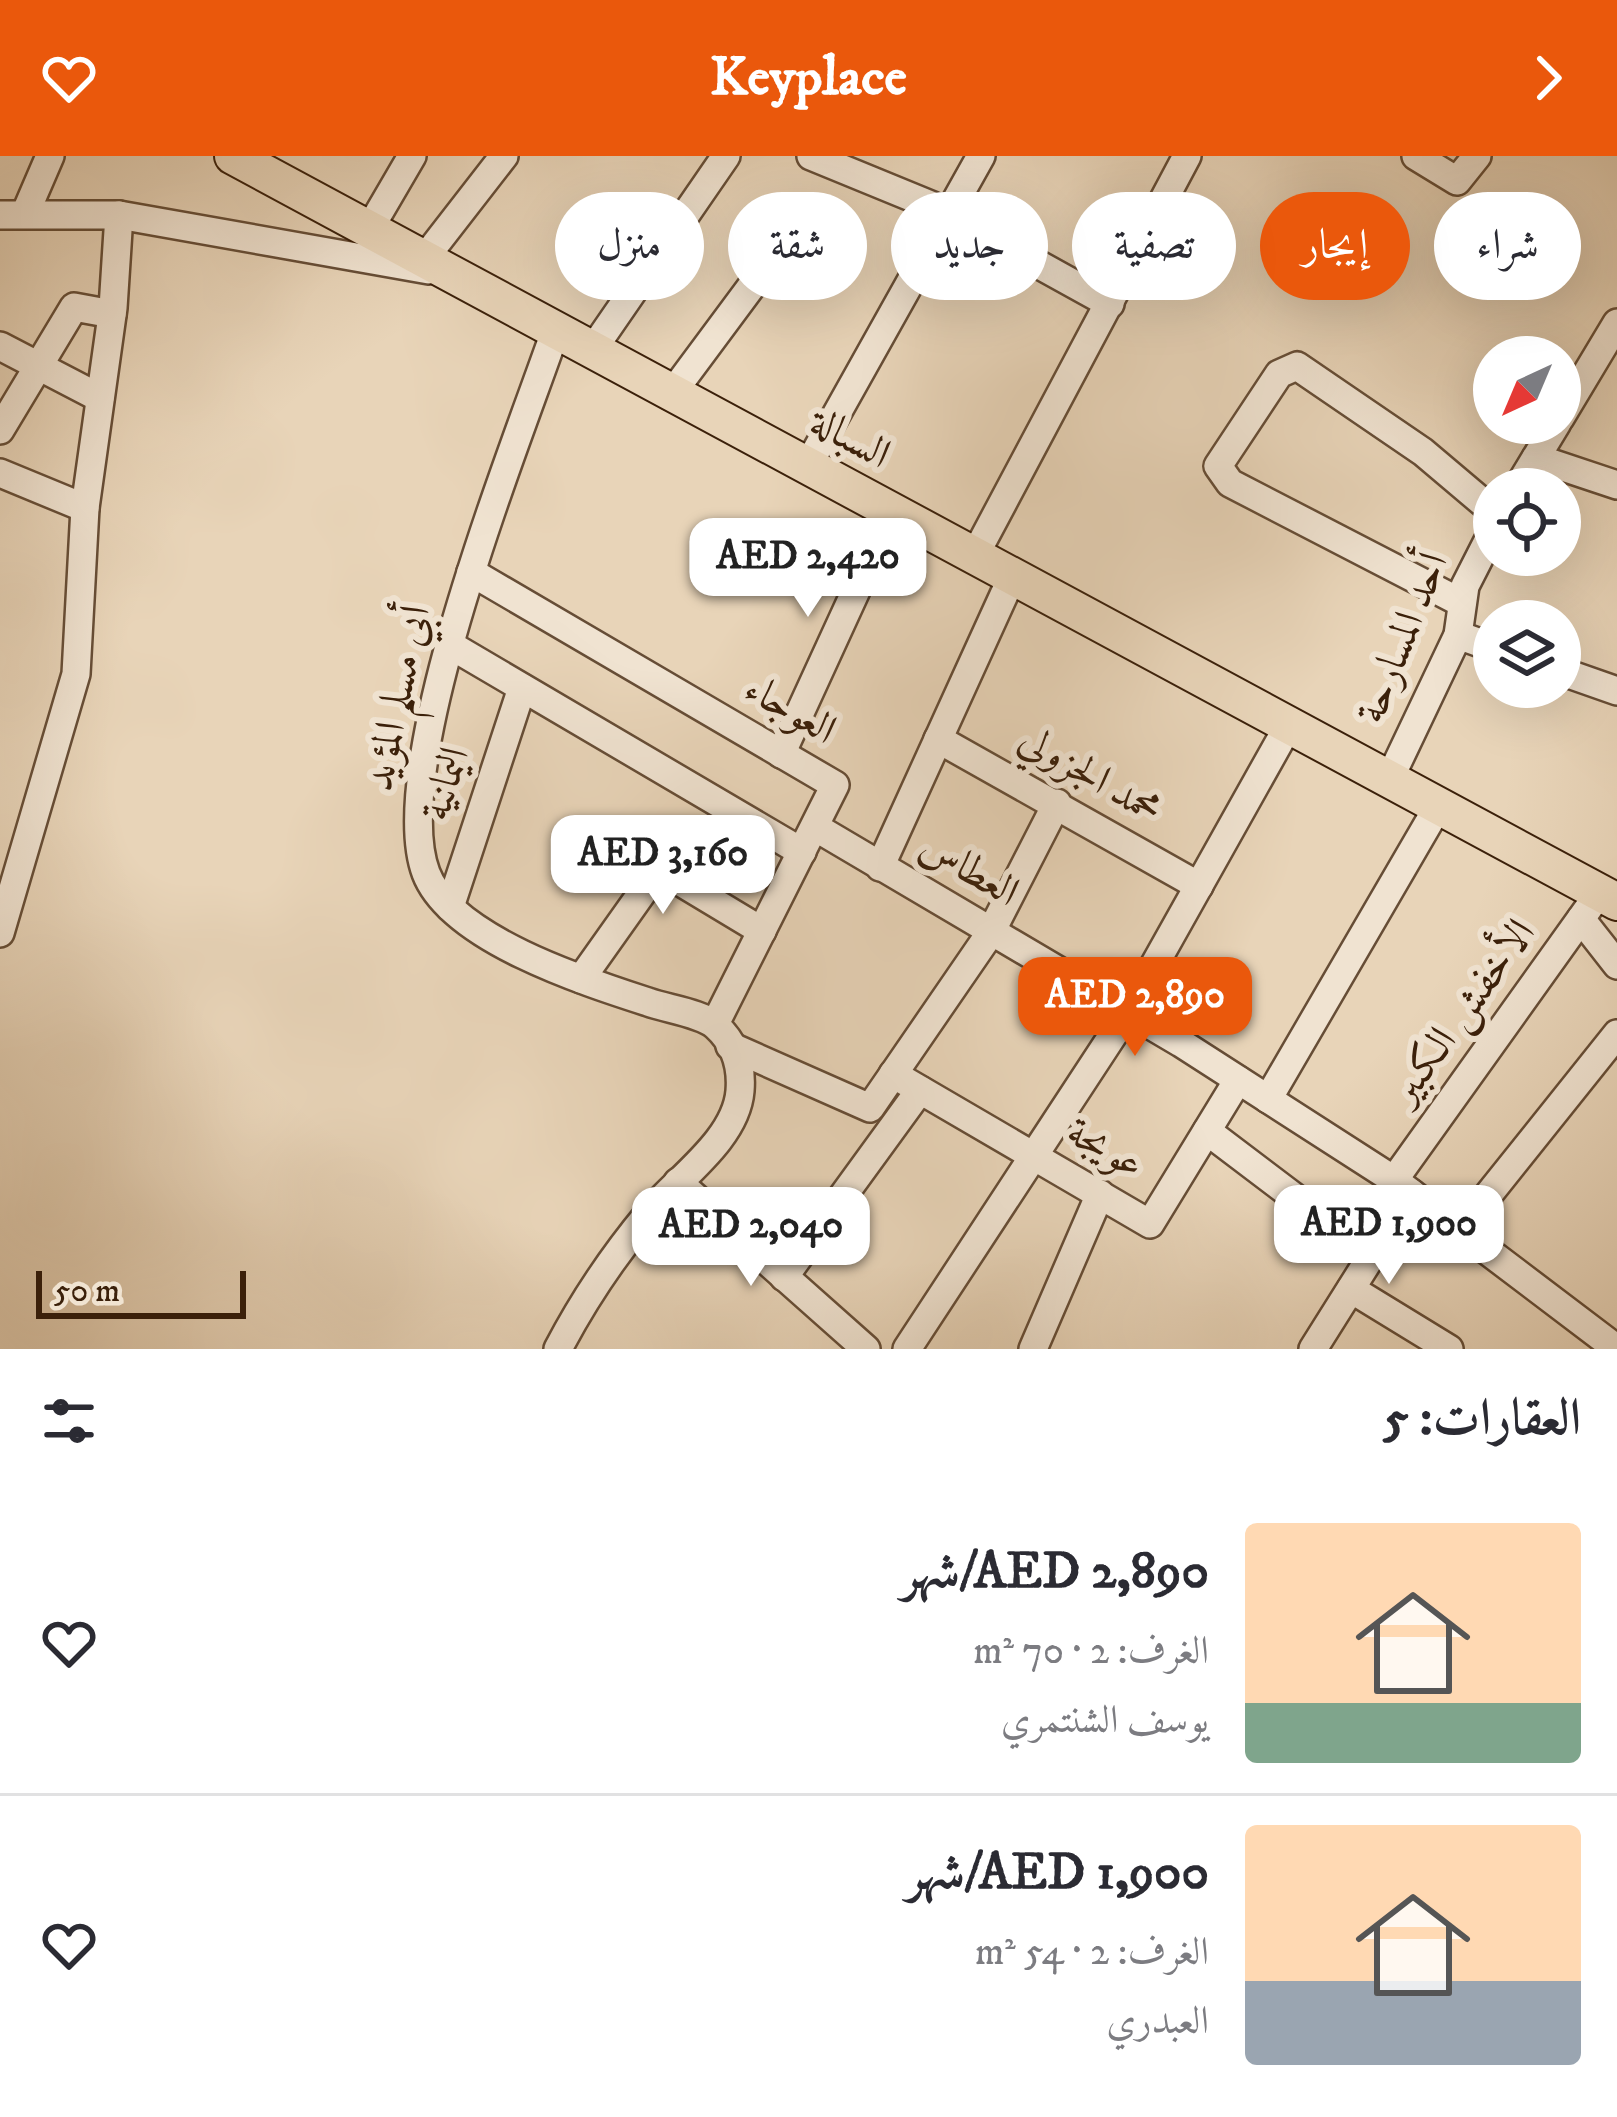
<!DOCTYPE html>
<html lang="ar">
<meta charset="utf-8">
<style>
body{margin:0;font-family:"IM FELL DW Pica",Amiri,serif;background:#f7f7f7;color:#2b2b33;direction:rtl;height:100vh;display:flex;flex-direction:column;font-size:45px;white-space:nowrap}
*{box-sizing:border-box;margin:0}
p{font-size:39px;color:#7c7c81}
.icon{flex:none;width:66px;height:66px;fill:none;stroke:currentColor;stroke-width:2;stroke-linecap:round;stroke-linejoin:round}
.map{position:relative;height:1193px;overflow:hidden;direction:ltr}
.sheet{display:flex;flex-direction:column;background:#fff;flex:1}
.sheet>*{flex:none}
.top-card{position:absolute;left:36px;top:36px;width:1545px;height:108px;direction:rtl;display:flex;gap:24px}
.needle{width:78px;rotate:224deg}
.tools{position:absolute;left:1473px;top:180px;display:grid;gap:24px}
.tools a{display:grid;place-items:center;width:108px;height:108px;border-radius:50%;background:#fff;box-shadow:0 12px 48px #0002;font-size:60px}
.scale{position:absolute;left:36px;bottom:30px;width:210px;box-sizing:border-box;padding-left:12px;border:6px solid #3b200a;border-top:0;font-size:33px;line-height:42px;white-space:nowrap;color:#3b200a;-webkit-text-stroke:9px #f0e3d1;paint-order:stroke}
.price{position:absolute;translate:-50% -102px;padding:0 27px;border-radius:24px;background:#fff;color:#222;font-size:39px;line-height:78px;filter:drop-shadow(0 3px 6px #0008)}
.price::after{content:'';position:absolute;left:50%;top:72px;width:36px;height:27px;margin-left:-18px;background:inherit;clip-path:polygon(0 0,100% 0,50% 100%)}
.price.current{background:#ea580c;color:#fff}
ul{padding:0;list-style:none}
li{display:flex;align-items:center;gap:36px;height:300px;padding:0 36px}
li+li{border-top:3px solid #e1e1e2}
li span{display:grid;place-items:center;flex:none;width:336px;height:240px;border-radius:12px;color:#555}
li>.icon{margin-inline-start:auto}
span .icon{width:144px;height:144px;fill:#fffc;stroke-width:1}
li b{font-size:51px}
h2{display:flex;justify-content:space-between;align-items:center;height:144px;padding:0 36px;font-size:51px}
.pill{padding:0 42px;border-radius:54px;background:#fff;box-shadow:0 12px 48px #0002;font-size:42px;line-height:108px}
.pill.current{background:#ea580c;color:#fff}
header{display:flex;justify-content:space-between;align-items:center;height:156px;padding:0 36px;background:#ea580c;color:#fff;font-size:54px;font-weight:700}
.map>svg:first-child{display:block}
.lines{fill:none;stroke-linecap:round;stroke-linejoin:round}
.minor-casing{stroke:#664d36;stroke-width:32}
.major-casing{stroke:#3b200a;stroke-width:40}
.minor{stroke:#f0e3d1;stroke-width:27}
.major{stroke:#e8d4b8;stroke-width:36}
.labels{text-anchor:middle;dominant-baseline:central;stroke-width:12;stroke-linejoin:round;paint-order:stroke}
.street-label{font-size:42px;fill:#3b200a;stroke:#f0e3d1}
</style>
<header><svg class="icon" aria-label="forward" viewBox="0 0 24 24"><path d="M9 5l7 7-7 7"/></svg>Keyplace<svg class="icon" aria-label="heart" viewBox="0 0 24 24"><path d="M12 20l-8-8c-3-5 5-10 8-4 3-6 11-1 8 4z"/></svg></header>
<div class="map">
<svg width="1617" height="1193" viewBox="0 0 1617 1193">
<rect width="100%" height="100%" fill="#e8d4b8"/>
<filter id="stains"><feTurbulence type="fractalNoise" baseFrequency=".00167" numOctaves="4"/><feColorMatrix values="0 0 0 0 .2 0 0 0 0 .09 0 0 0 0 .02 0 0 0 .5 -.17"/></filter>
<radialGradient id="worn" r=".72"><stop offset=".6" stop-color="#630" stop-opacity="0"/><stop offset="1" stop-color="#630" stop-opacity=".3"/></radialGradient>
<g class="lines">
<g class="minor-casing">
<g id="minor">
<path d="M811,0L933,50L1110,148"/>
<path d="M1416,0L1457,25L1477,0"/>
<path d="M25,58L50,0"/>
<path d="M0,59H119L429,114"/>
<path d="M370,72L412,0"/>
<path d="M424,103L504,0"/>
<path d="M555,176C516,289 386,611 426,717C451,783 586,826 648,846C667,853 702,857 716,870C736,888 742,910 740,935C736,984 677,1023 649,1057C614,1099 583,1145 558,1193"/>
<path d="M0,190L100,242"/>
<path d="M591,196L726,0"/>
<path d="M670,240L771,104L803,118"/>
<path d="M1560,262L1617,167"/>
<path d="M0,274L74,151L112,158"/>
<path d="M1536,302L1617,329"/>
<path d="M807,311L981,0"/>
<path d="M0,317L85,352"/>
<path d="M1517,333L1557,267"/>
<path d="M975,399L1187,0"/>
<path d="M471,416L835,629L715,868"/>
<path d="M1462,447L1230,327L1218,310L1279,218L1297,210L1423,296L1494,356"/>
<path d="M1458,479L1494,492"/>
<path d="M450,489L802,696"/>
<path d="M1560,515L1617,535"/>
<path d="M938,583L1199,730"/>
<path d="M781,598L892,356"/>
<path d="M1390,622L1458,479L1465,430L1494,373"/>
<path d="M815,671L1181,887L1394,1024L1617,1193"/>
<path d="M880,711L1013,419"/>
<path d="M450,751L522,532"/>
<path d="M1581,763L1617,809"/>
<path d="M0,777L76,518L85,352L113,152L119,59"/>
<path d="M581,823L659,713L762,775"/>
<path d="M730,890L870,952L991,776L1057,647"/>
<path d="M893,918L1150,1068L1238,924"/>
<path d="M1268,943L1439,649"/>
<path d="M1207,975L1372,1100"/>
<path d="M1394,1024L1600,736"/>
<path d="M678,1026L866,1193"/>
<path d="M1461,1073L1617,878"/>
<path d="M784,1121L920,934"/>
<path d="M1351,1133L1449,1193"/>
<path d="M907,1193L1128,856L1290,567"/>
<path d="M1033,1193L1100,1038"/>
<path d="M1313,1193L1411,1037"/>
</g>
</g>
<g class="major-casing">
<path id="major" d="M233,0L1617,746"/>
</g>
<use href="#minor" class="minor"/>
<use href="#major" class="major"/>
</g>
<g class="labels">
<g class="street-label">
<text transform="translate(850 283) rotate(28)">السبالة</text>
<text transform="translate(1403 482) rotate(-68)">أحد المسارحة</text>
<text transform="translate(398 542) rotate(-78)">أبي مسلم المؤيد</text>
<text transform="translate(790 554) rotate(30)">العوجاء</text>
<text transform="translate(1090 619) rotate(30)">محمد الجزولي</text>
<text transform="translate(446 628) rotate(-72)">اليمانية</text>
<text transform="translate(969 714) rotate(30)">العطاس</text>
<text transform="translate(1463 856) rotate(-54)">الأخفش الكبير</text>
<text transform="translate(1105 993) rotate(30)">عويجة</text>
</g>
</g>
<rect width="100%" height="100%" filter="url(#stains)"/>
<rect width="100%" height="100%" fill="url(#worn)"/>
</svg>
<div class="tools">
<a><svg class="needle" viewBox="-14 -14 28 28"><path d="M0-13l5 13h-10z" fill="#e53935"/><path d="M0 13l5-13h-10z" fill="#7c7c81"/></svg></a>
<a><svg class="icon" aria-label="locate" viewBox="0 0 24 24"><circle cx="12" cy="12" r="6"/><path d="M12 2v4M12 18v4M2 12h4M18 12h4"/></svg></a>
<a><svg class="icon" aria-label="layers" viewBox="0 0 24 24"><path d="M12 4l9 5-9 5-9-5zM3 14l9 5 9-5"/></svg></a>
</div>
<div class="scale">50 m</div>
<b class="price" style="left:808px;top:464px">AED 2,420</b>
<b class="price" style="left:663px;top:761px">AED 3,160</b>
<b class="price current" style="left:1135px;top:903px">AED 2,890</b>
<b class="price" style="left:1389px;top:1131px">AED 1,900</b>
<b class="price" style="left:751px;top:1133px">AED 2,040</b>
<div class="top-card">
<a class="pill">شراء</a>
<a class="pill current">إيجار</a>
<a class="pill">تصفية</a>
<a class="pill">جديد</a>
<a class="pill">شقة</a>
<a class="pill">منزل</a>
</div>
</div>
<section class="sheet">
<h2>العقارات: 5<svg class="icon" aria-label="filters" viewBox="0 0 24 24"><path d="M4 7h16M4 17h16"/><circle cx="9" cy="7" r="2"/><circle cx="15" cy="17" r="2"/></svg></h2>
<ul>
<li><span style="background:linear-gradient(#ffd9b3 75%,#7fa58c 0)"><svg class="icon" aria-label="home" viewBox="0 0 24 24"><path d="M3 11l9-7 9 7M6 9v11h12V9"/></svg></span><div><b>AED 2,890/شهر</b><p>الغرف: 2 · 70 m²</p><p>يوسف الشنتمري</p></div><svg class="icon" aria-label="heart" viewBox="0 0 24 24"><path d="M12 20l-8-8c-3-5 5-10 8-4 3-6 11-1 8 4z"/></svg></li>
<li><span style="background:linear-gradient(#ffd9b3 65%,#9aa5b1 0)"><svg class="icon" aria-label="home" viewBox="0 0 24 24"><path d="M3 11l9-7 9 7M6 9v11h12V9"/></svg></span><div><b>AED 1,900/شهر</b><p>الغرف: 2 · 54 m²</p><p>العبدري</p></div><svg class="icon" aria-label="heart" viewBox="0 0 24 24"><path d="M12 20l-8-8c-3-5 5-10 8-4 3-6 11-1 8 4z"/></svg></li>
</ul>
</section>
